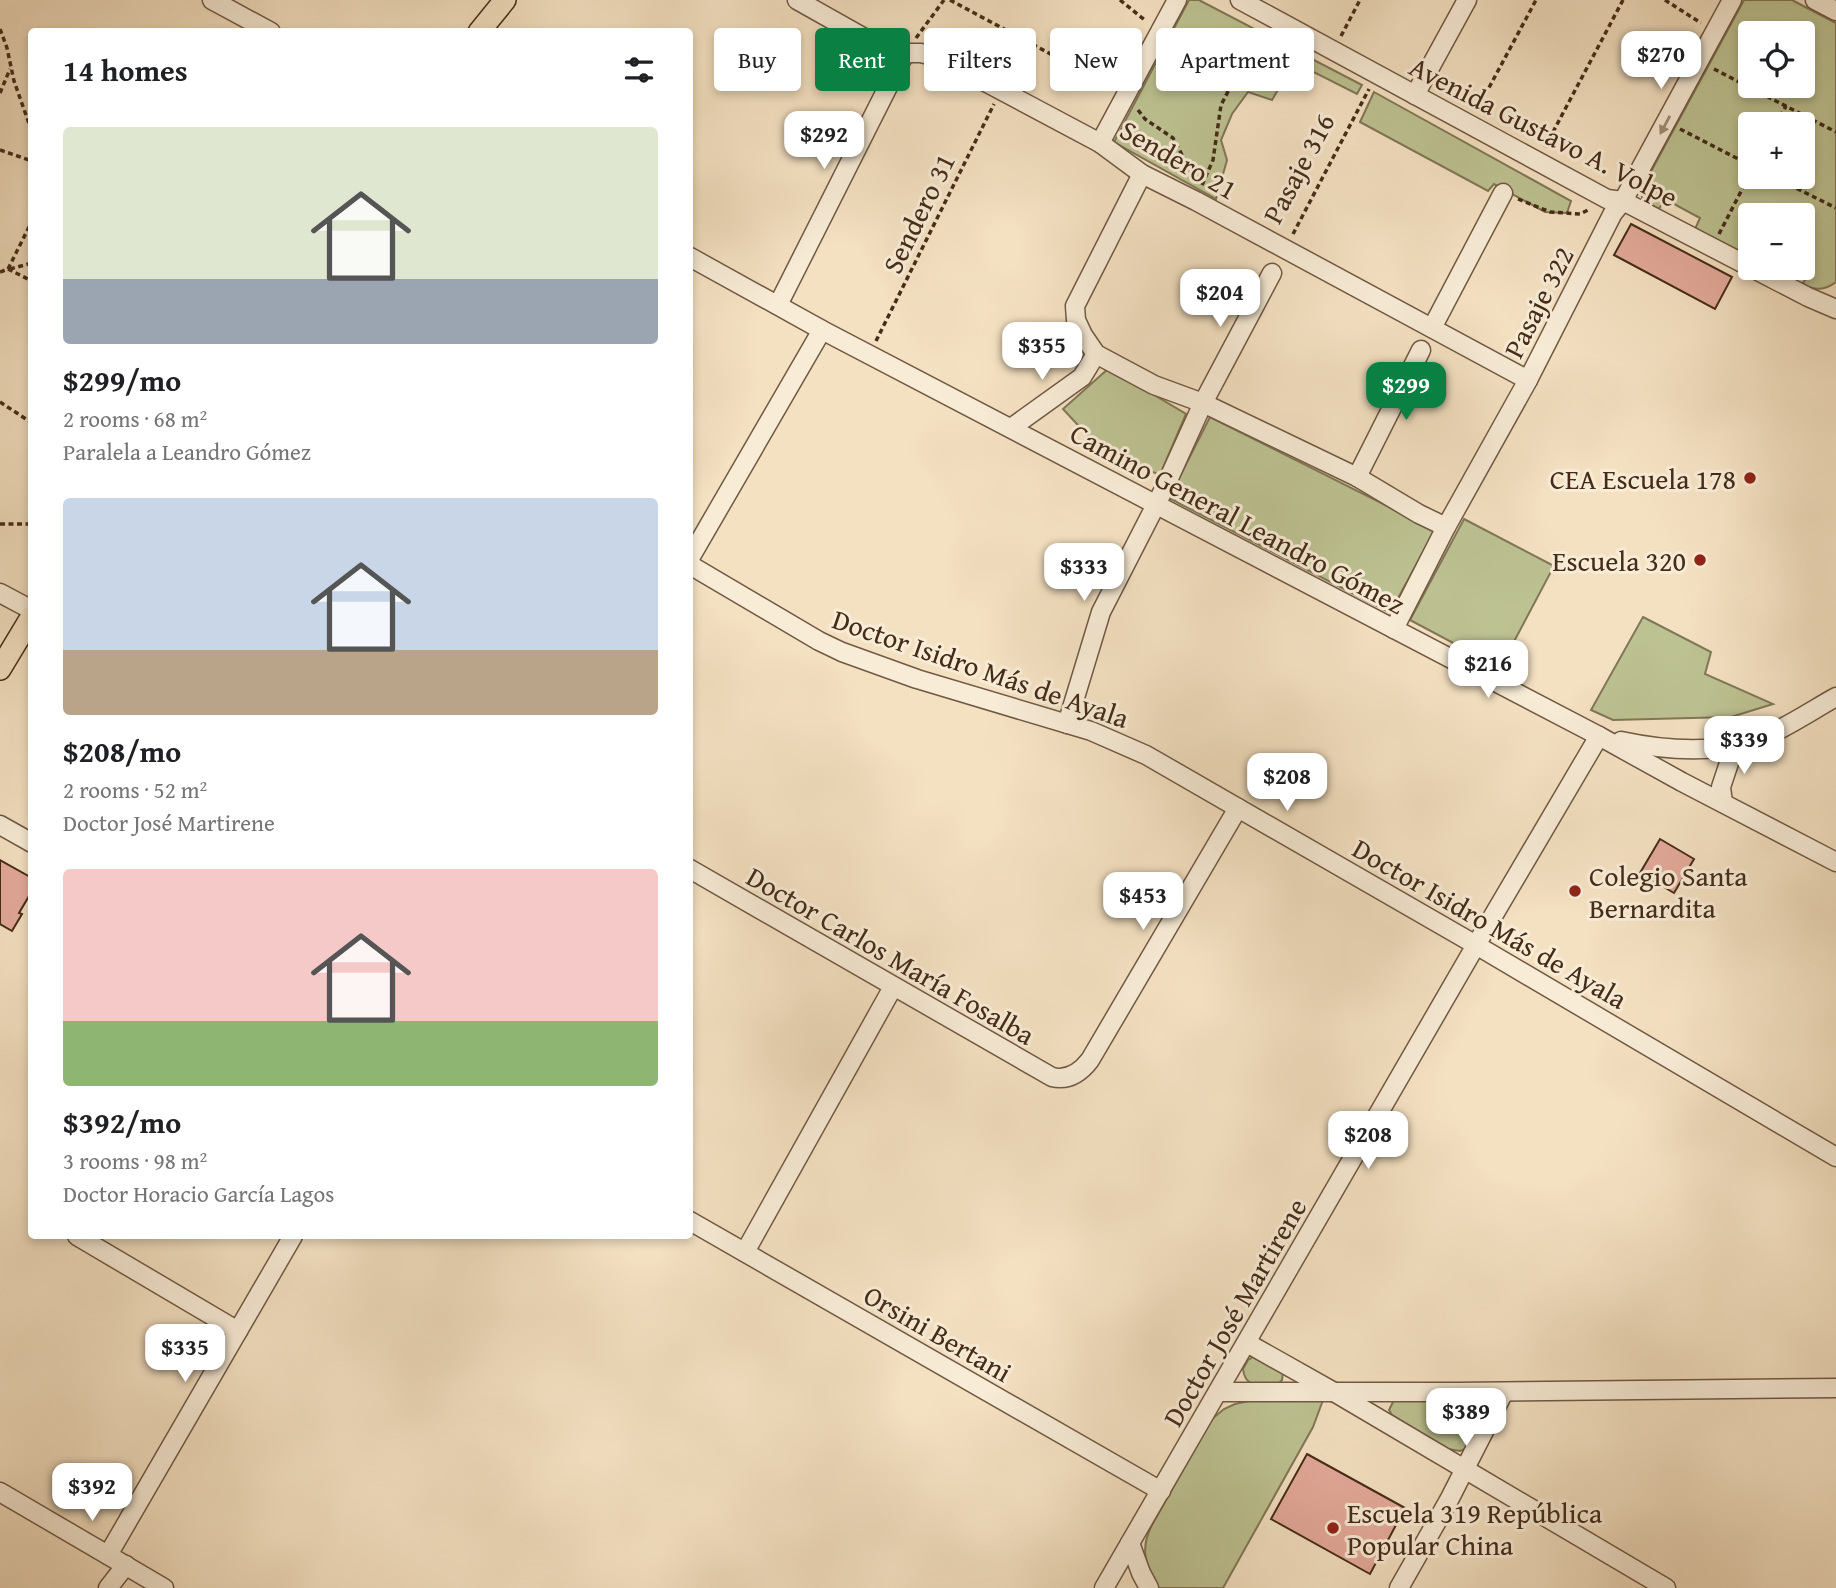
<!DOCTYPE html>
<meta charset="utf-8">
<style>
body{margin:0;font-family:"Gentium Book Plus",serif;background:#f6f6f6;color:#202124;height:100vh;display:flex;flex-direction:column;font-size:26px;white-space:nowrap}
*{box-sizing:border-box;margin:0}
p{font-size:23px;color:#757577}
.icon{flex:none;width:38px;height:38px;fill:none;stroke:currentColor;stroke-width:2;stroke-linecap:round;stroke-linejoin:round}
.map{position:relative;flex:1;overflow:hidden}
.panel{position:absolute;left:28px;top:28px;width:665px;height:1211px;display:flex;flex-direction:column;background:#fff;border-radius:7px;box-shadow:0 4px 10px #0003}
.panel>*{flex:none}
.top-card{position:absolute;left:714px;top:28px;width:665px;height:63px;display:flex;gap:14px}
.controls{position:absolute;left:1738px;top:21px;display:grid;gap:14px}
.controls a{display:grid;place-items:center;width:77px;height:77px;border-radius:7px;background:#fff;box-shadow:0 4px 10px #0003;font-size:35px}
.price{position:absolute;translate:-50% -60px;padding:0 16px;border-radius:14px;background:#fff;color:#222;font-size:23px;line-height:46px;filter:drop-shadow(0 2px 4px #0008)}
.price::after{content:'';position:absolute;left:50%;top:42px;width:21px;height:16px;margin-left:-10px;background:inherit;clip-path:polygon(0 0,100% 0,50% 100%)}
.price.selected{background:#0b8043;color:#fff}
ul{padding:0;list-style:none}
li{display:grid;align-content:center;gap:14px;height:371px;padding:0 35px}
li span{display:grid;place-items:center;height:217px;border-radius:7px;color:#555}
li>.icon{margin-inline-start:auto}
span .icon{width:126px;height:126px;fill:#fffc;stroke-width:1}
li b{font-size:30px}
h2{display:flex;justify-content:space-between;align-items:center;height:84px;padding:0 35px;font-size:30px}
.tag{padding:0 24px;border-radius:7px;background:#fff;box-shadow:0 4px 10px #0003;font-size:24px;line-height:63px}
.tag.selected{background:#0b8043;color:#fff}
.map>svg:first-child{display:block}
.green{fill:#bdc292;stroke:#817756;stroke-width:2;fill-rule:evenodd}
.building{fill:#e4aa9b;stroke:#452c19;stroke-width:2}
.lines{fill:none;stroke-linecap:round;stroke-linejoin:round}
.minor-casing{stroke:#715943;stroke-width:21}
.major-casing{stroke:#452c19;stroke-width:24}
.path{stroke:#452c19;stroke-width:3.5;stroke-dasharray:5 3.5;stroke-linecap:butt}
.minor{stroke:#f8ecd7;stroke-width:18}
.major{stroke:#f4e1c2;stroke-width:21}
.oneway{fill:#9e8c78}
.poi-dot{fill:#8f2418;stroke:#f8ecd7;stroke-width:2.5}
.labels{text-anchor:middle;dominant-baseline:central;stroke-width:6;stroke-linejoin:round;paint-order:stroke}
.street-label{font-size:28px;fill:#452c19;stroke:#f8ecd7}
.poi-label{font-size:28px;fill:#452c19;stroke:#f8ecd7;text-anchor:end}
</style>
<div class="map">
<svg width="1836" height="1588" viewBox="0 0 1836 1588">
<rect width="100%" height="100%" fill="#f4e1c2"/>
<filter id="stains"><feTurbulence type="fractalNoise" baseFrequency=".00286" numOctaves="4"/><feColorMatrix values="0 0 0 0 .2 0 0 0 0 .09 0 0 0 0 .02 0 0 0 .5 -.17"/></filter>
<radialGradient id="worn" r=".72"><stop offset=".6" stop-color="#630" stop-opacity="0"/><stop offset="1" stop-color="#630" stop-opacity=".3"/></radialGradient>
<g class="green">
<path d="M1189,0H1199L1362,85L1357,94L1294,62L1272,100L1248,92L1232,114L1221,140L1227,160L1216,199L1114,142Z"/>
<path d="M1744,0H1792L1836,23V282C1824,291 1815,290 1802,285L1808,274L1797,268H1802V215H1750V244L1747,242L1741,254L1695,229L1700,218L1665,199L1659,209L1642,199V188ZM1750,33H1802V86H1750ZM1750,124H1802V177H1750Z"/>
<path d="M1374,92L1571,201L1567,213L1545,212L1494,184L1488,191L1360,122Z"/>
<path d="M1109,368L1186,414L1160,475L1109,454L1089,437L1063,409Z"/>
<path d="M1210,417L1435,530L1390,613L1169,498Z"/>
<path d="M1464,519L1554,566L1500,668L1410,620Z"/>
<path d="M1643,617L1711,652L1705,674L1773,704L1731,717L1613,720L1591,710Z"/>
<path d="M1253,1357L1257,1358L1283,1373L1282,1380L1278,1384C1263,1384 1245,1390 1243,1369L1248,1360Z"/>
<path d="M1473,1399L1482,1409V1421L1467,1448L1460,1451L1448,1449L1392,1415L1389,1410L1393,1402L1396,1400Z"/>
<path d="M1323,1400L1313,1427L1223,1588H1159C1146,1565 1139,1550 1152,1525L1212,1419L1224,1409L1235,1404L1249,1401Z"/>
</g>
<g class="building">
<path d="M1631,224L1732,277L1715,309L1614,255Z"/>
<path d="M1660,839L1694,859L1674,893L1640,873Z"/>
<path d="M0,860L32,878V891L19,913L22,914L12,931L0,924Z"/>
<path d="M1307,1454L1405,1508L1370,1574L1271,1519Z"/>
</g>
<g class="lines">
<g class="minor-casing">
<g id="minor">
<path d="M212,0L271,32"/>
<path d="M797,0L868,40L905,53H921L937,57L961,69L1100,143L1142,174L1196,201L1528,380"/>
<path d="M1240,0L1607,199L1623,201L1750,267"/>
<path d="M1815,0L1836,11"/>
<path d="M1415,95L1467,0"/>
<path d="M1100,143L1177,0"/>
<path d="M1142,174L1075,306L1076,320L1083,335L1096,354L1154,385L1203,403L1357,477L1419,514L1446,527"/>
<path d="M690,257L822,330L1599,736L1682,782L1836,862"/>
<path d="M1752,268L1808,297L1836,309"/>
<path d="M778,305L905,53"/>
<path d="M1432,328L1503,193"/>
<path d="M1011,428L1082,377L1096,354"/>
<path d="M1357,477L1421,350"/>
<path d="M690,558L822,330"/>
<path d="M690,565L819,641L842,652L917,679L1091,731L1146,755L1476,945L1836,1157"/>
<path d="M0,593L32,610"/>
<path d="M1394,629L1446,527L1528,380L1613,213L1623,201L1732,0"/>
<path d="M1067,724L1101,612L1164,489L1203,403L1272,273"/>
<path d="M1621,741C1663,750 1707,754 1750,742C1780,732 1809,712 1836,697"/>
<path d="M1723,803L1721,787L1735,745"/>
<path d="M0,825L32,843"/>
<path d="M690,869L1052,1077C1068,1081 1080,1073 1090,1060L1238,808"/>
<path d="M690,1221L1161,1491"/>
<path d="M77,1236L238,1331"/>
<path d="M745,1252L893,987"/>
<path d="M1247,1343L1334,1392L1666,1588"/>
<path d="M1218,1392H1457L1836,1388"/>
<path d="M0,1492L164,1588"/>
<path d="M1130,1543L1141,1573L1149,1588"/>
<path d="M108,1555L293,1236"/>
<path d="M108,1588L126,1565"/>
<path d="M1104,1588L1476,945L1599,736"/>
<path d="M1399,1588L1449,1500L1504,1392"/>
</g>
</g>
<g class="major-casing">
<g id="major">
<path d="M479,32L505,0"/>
<path d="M0,669L32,616"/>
</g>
</g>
<g class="path">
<path d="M950,0L1112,87"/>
<path d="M1120,0L1146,21"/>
<path d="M1665,0L1701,23"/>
<path d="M0,29L7,48L14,81L32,132"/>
<path d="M1341,36L1360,0"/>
<path d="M916,38L944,0"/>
<path d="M1714,69L1836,132"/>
<path d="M0,93L10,69"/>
<path d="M1138,110L1145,119L1173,138L1195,179L1196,184"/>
<path d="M1477,110L1536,0"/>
<path d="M1776,124L1786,106"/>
<path d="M1680,129L1750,165"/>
<path d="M1545,147L1623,0"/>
<path d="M0,150L32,161"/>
<path d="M1774,177L1836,208"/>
<path d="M1202,185L1213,160L1221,105L1260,30"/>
<path d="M1518,199L1550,212L1580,214L1590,209"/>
<path d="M1293,234L1369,89"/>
<path d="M1719,234L1750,174"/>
<path d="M8,269L32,221"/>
<path d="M10,269L32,263"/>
<path d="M0,272L8,269L32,281"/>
<path d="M876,341L994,104"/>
<path d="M0,402L32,423"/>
<path d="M30,502L32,499"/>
<path d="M0,524H32"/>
</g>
<use href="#minor" class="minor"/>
<use href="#major" class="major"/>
</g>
<defs><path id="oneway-solid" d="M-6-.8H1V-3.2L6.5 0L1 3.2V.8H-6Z" transform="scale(1.75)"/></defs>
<use class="oneway" href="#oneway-solid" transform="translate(1665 125) rotate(118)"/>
<g class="poi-dot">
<circle cx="1750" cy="478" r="7"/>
<circle cx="1700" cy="560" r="7"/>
<circle cx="1575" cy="891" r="7"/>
<circle cx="1333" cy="1528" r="7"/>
</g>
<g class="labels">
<g class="street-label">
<text transform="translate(1544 131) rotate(27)">Avenida Gustavo A. Volpe</text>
<text transform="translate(1179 159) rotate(30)">Sendero 21</text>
<text transform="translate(1298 168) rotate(-62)">Pasaje 316</text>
<text transform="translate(918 213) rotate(-64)">Sendero 31</text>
<text transform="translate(1538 302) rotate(-63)">Pasaje 322</text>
<text transform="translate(1238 518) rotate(28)">Camino General Leandro Gómez</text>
<text transform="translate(981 668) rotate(19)">Doctor Isidro Más de Ayala</text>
<text transform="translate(1490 923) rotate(30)">Doctor Isidro Más de Ayala</text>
<text transform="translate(891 955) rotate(30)">Doctor Carlos María Fosalba</text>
<text transform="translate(1234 1312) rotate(-60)">Doctor José Martirene</text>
<text transform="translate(938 1333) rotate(30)">Orsini Bertani</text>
</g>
<g class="poi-label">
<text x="1736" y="478">CEA Escuela 178</text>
<text x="1686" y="560">Escuela 320</text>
<text x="1589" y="875" text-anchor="start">Colegio Santa<tspan x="1589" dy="32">Bernardita</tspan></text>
<text x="1347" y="1512" text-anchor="start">Escuela 319 República<tspan x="1347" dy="32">Popular China</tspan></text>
</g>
</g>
<rect width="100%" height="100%" filter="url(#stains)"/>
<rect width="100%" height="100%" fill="url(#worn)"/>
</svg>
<div class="controls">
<a><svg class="icon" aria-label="locate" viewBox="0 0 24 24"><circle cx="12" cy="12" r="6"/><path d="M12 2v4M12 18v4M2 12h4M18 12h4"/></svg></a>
<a>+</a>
<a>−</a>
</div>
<b class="price" style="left:1661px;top:91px">$270</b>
<b class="price" style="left:824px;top:171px">$292</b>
<b class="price" style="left:1220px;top:329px">$204</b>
<b class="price" style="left:1042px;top:382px">$355</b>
<b class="price selected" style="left:1406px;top:422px">$299</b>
<b class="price" style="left:1084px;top:603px">$333</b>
<b class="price" style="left:1488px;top:700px">$216</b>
<b class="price" style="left:1744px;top:776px">$339</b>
<b class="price" style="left:1287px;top:813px">$208</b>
<b class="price" style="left:1143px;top:932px">$453</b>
<b class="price" style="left:1368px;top:1171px">$208</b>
<b class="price" style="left:185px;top:1384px">$335</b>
<b class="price" style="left:1466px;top:1448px">$389</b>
<b class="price" style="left:92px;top:1523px">$392</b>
<div class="top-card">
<a class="tag">Buy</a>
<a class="tag selected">Rent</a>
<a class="tag">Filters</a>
<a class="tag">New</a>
<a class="tag">Apartment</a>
</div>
<section class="panel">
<h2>14 homes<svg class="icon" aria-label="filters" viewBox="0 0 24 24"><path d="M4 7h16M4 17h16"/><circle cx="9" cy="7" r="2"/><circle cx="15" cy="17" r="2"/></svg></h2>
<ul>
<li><span style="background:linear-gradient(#dfe7d0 70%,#9aa5b1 0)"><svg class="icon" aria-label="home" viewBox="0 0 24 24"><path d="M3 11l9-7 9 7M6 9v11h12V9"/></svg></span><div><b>$299/mo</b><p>2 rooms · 68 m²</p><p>Paralela a Leandro Gómez</p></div></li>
<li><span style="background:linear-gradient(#c9d6e8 70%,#b9a48a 0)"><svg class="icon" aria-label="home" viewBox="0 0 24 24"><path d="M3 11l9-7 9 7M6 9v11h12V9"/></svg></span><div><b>$208/mo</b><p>2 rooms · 52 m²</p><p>Doctor José Martirene</p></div></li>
<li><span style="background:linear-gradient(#f6c9c9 70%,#8fb573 0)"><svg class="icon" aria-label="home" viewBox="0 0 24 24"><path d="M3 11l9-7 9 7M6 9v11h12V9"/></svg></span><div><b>$392/mo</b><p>3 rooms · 98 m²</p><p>Doctor Horacio García Lagos</p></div></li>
</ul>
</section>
</div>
